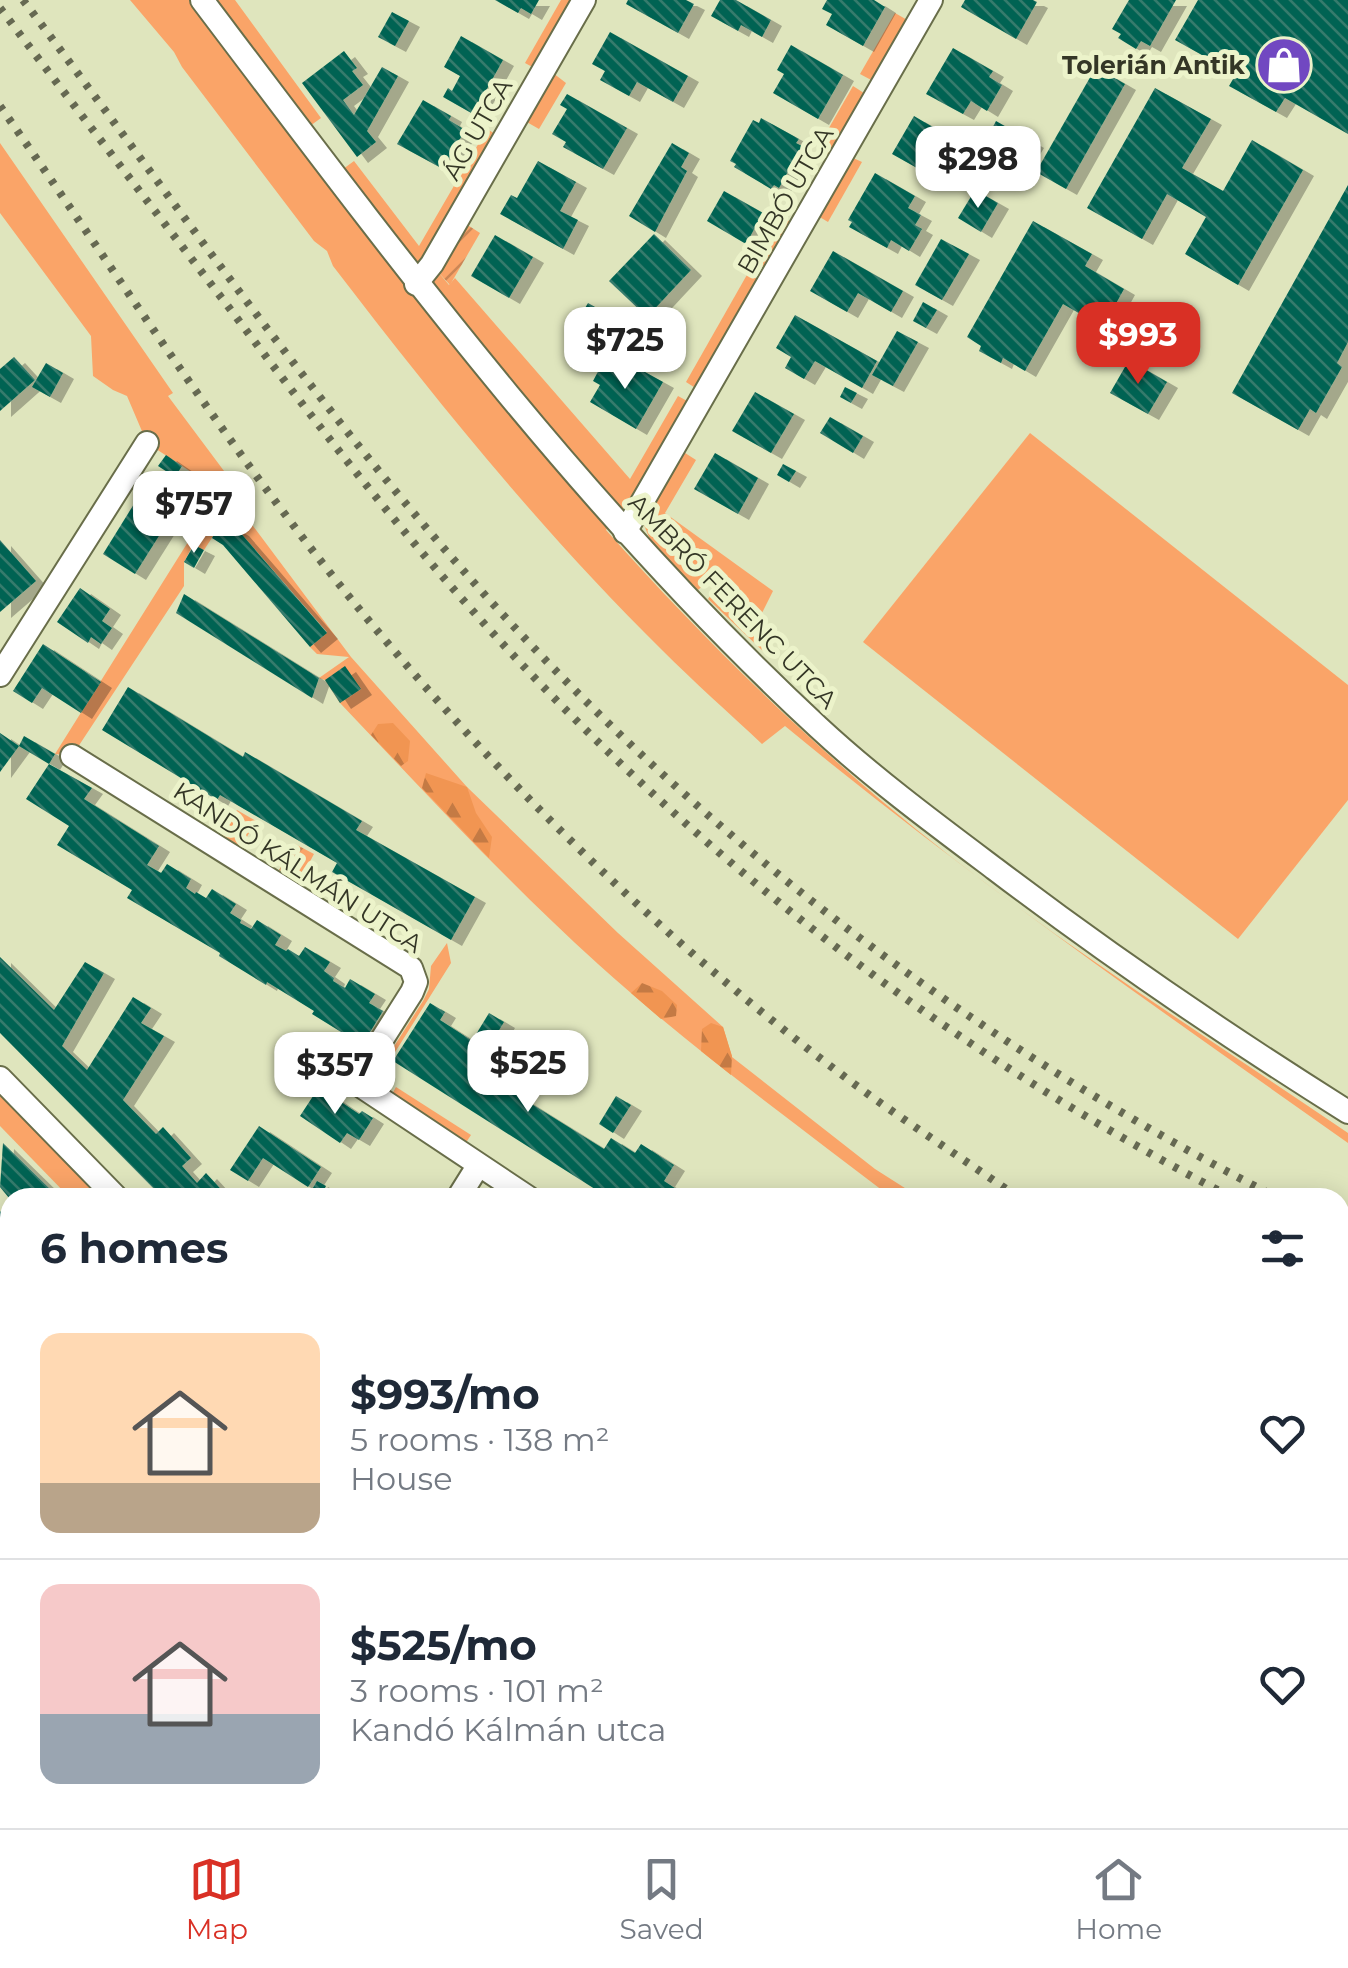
<!DOCTYPE html>
<meta charset="utf-8">
<style>
body{margin:0;font-family:Montserrat,sans-serif;background:#f2f2f3;color:#1f2937;height:100vh;display:flex;flex-direction:column;font-size:38px;white-space:nowrap}
*{box-sizing:border-box;margin:0}
p{font-size:32px;color:#747a83}
.icon{flex:none;width:55px;height:55px;fill:none;stroke:currentColor;stroke-width:2;stroke-linecap:round;stroke-linejoin:round}
.map{position:relative;flex:1;overflow:hidden}
.panel{position:absolute;left:0px;top:1188px;width:1350px;height:642px;display:flex;flex-direction:column;background:#fff;border-radius:30px 30px 0 0;box-shadow:0 5px 25px #0003}
.panel>*{flex:none}
.price{position:absolute;translate:-50% -85px;padding:0 22px;border-radius:20px;background:#fff;color:#222;font-size:32px;line-height:65px;filter:drop-shadow(0 2px 5px #0008)}
.price::after{content:'';position:absolute;left:50%;top:60px;width:30px;height:22px;margin-left:-15px;background:inherit;clip-path:polygon(0 0,100% 0,50% 100%)}
.price.on{background:#d93025;color:#fff}
ul{padding:0;list-style:none}
li{display:flex;align-items:center;gap:30px;height:250px;padding:0 40px}
li+li{border-top:2px solid #e0e1e3}
li span{display:grid;place-items:center;flex:none;width:280px;height:200px;border-radius:20px;color:#555}
li>.icon{margin-inline-start:auto}
span .icon{width:120px;height:120px;fill:#fffc;stroke-width:1}
li b{font-size:42px}
h2{display:flex;justify-content:space-between;align-items:center;height:120px;padding:0 40px;font-size:42px}
.dock{display:flex;justify-content:space-around;align-items:center;height:140px;border-top:2px solid #e0e1e3;background:#fff;font-size:28px;color:#747a83}
.dock a{display:grid;justify-items:center;gap:5px}
.dock .on{color:#d93025}
.map>svg:first-child{display:block}
.grass{fill:#faa468}
.forest{fill:url(#forest-firs)}
.garden{fill:url(#garden-furrows)}
.building{fill:url(#building-back-hatch);filter:url(#shadow)}
.lines{fill:none;stroke-linecap:round;stroke-linejoin:round}
.street-casing{stroke:#696e4a;stroke-width:26}
.street{stroke:#fff;stroke-width:22}
.rail{stroke:#666952;stroke-width:8;stroke-dasharray:5 10;stroke-linecap:butt}
.labels{text-anchor:middle;dominant-baseline:central;stroke-width:10;stroke-linejoin:round;paint-order:stroke}
.poi-label{font-size:25px;font-weight:bold;fill:#343626;stroke:#ecf3ca;text-anchor:end}
.street-label{font-size:25px;fill:#343626;stroke:#ecf3ca}
</style>
<div class="map">
<svg width="1348" height="1828" viewBox="0 0 1348 1828">
<defs>
<pattern id="forest-firs" width="22" height="20" patternUnits="userSpaceOnUse" patternTransform="scale(2.5)"><rect width="22" height="20" fill="#f19552"/><path d="M5 1l3.5 6h-7zM16 11l3.5 6h-7z" fill="#c47a44"/></pattern>
<pattern id="garden-furrows" width="10" height="10" patternUnits="userSpaceOnUse" patternTransform="scale(2.5)"><rect width="10" height="10" fill="#faa468"/><path d="M-1 1l2-2M0 10L10 0M9 11l2-2" fill="none" stroke="#cb8655"/></pattern>
<pattern id="building-back-hatch" width="6" height="6" patternUnits="userSpaceOnUse" patternTransform="scale(2.5)"><rect width="6" height="6" fill="#066352"/><path d="M-1 5l2 2M0 0l6 6M5-1l2 2" fill="none" stroke="#357b6d"/></pattern>
<filter id="shadow"><feDropShadow dx="11" dy="6" stdDeviation="0" flood-color="#0004"/></filter>
</defs>
<rect width="100%" height="100%" fill="#dfe5bd"/>
<g class="grass">
<path d="M130,0H235L321,118L303,131L335,175L354,161L419,246L487,129L497,135L424,260L411,267L429,288L439,273L449,285L455,278L630,479L678,396L689,402L634,494L606,530C692,627 785,719 883,802C1027,923 1192,1027 1348,1133V1143C1157,1008 965,875 785,726L762,744C729,713 694,682 662,650C542,532 435,399 333,266L327,251L314,241L182,67L174,52Z"/>
<path d="M561,0H576L536,69L525,63Z"/>
<path d="M895,13L909,21L873,81L860,74Z"/>
<path d="M553,73L566,83L539,129L525,121Z"/>
<path d="M853,86L867,95L831,156L818,147Z"/>
<path d="M0,143L173,393L168,396L227,475L226,480L239,499L241,510L351,657L467,787L618,933L723,1027L732,1057L875,1169L919,1197H891C792,1121 691,1048 598,964C507,882 424,791 340,703L325,680L319,678L349,657L317,654L310,647L327,632L238,530L223,521L204,550L193,545L184,562V586L72,756L55,754L220,491L147,443L127,396L113,390L93,376L91,336L0,213Z"/>
<path d="M851,157L862,162L828,222L818,216Z"/>
<path d="M779,216L791,222L765,268L754,261Z"/>
<path d="M748,273L759,280L697,389L686,382Z"/>
<path d="M1030,433L1348,685V800L1238,939L863,642Z"/>
<path d="M682,451L696,460L665,513L773,591L759,619L764,652L708,599L714,591L707,582L698,590L651,542L644,525Z"/>
<path d="M237,810L256,821L241,847L222,835Z"/>
<path d="M447,943L451,963L387,1065L384,1062L423,1001L429,989L431,966Z"/>
<path d="M396,1087L471,1135L465,1144L391,1096Z"/>
<path d="M0,1093L102,1197H69L0,1126Z"/>
<path d="M1348,1679V1783L1340,1807V1692Z"/>
<path d="M382,1820H804L798,1828H393Z"/>
</g>
<g class="forest">
<path d="M393,723L410,741L408,761L401,766L371,735L378,724Z"/>
<path d="M426,773L467,787L476,813L492,837L489,858L422,788Z"/>
<path d="M642,983L662,991L677,1005L676,1016L661,1019L631,993Z"/>
<path d="M711,1023L723,1027L732,1056L731,1075L701,1051L702,1029Z"/>
</g>
<g class="garden">
<path d="M466,224L480,233L450,285L439,273Z"/>
<path d="M295,844L314,854L299,882L279,870Z"/>
</g>
<g class="building">
<path d="M495,0H539L531,14L521,8L518,13Z"/>
<path d="M628,0H686L694,4L678,33L626,4Z"/>
<path d="M720,0H736L771,20L762,37L741,25L738,31L711,16Z"/>
<path d="M827,0H874L885,7L863,46L826,25L832,14L822,9Z"/>
<path d="M965,0H1033L1037,2L1016,39L961,7Z"/>
<path d="M1129,0H1176L1150,46L1141,41L1136,49L1118,38L1121,34L1112,29Z"/>
<path d="M1198,0H1348V134L1285,98L1276,112L1229,86L1236,74L1175,40Z"/>
<path d="M392,12L409,21L395,46L378,37Z"/>
<path d="M610,32L688,76L673,102L637,82L629,96L600,80L605,71L592,64Z"/>
<path d="M461,36L503,60L473,114L443,97L448,88L452,91L460,76L444,67Z"/>
<path d="M791,45L843,75L818,119L773,93L784,74L777,70Z"/>
<path d="M953,48L993,71L989,77L1002,85L987,111L971,101L963,114L926,94Z"/>
<path d="M344,51L357,68L352,71L363,85L343,100L354,115L382,67L398,76L367,131L376,142L357,157L302,83Z"/>
<path d="M1096,67L1125,84L1066,189L1036,172Z"/>
<path d="M1155,88L1211,119L1182,168L1223,191L1252,140L1303,170L1238,285L1185,254L1206,217L1167,194L1142,239L1087,208Z"/>
<path d="M567,94L627,128L603,169L563,147L566,142L552,134L567,109L560,105Z"/>
<path d="M423,100L451,116L449,120L465,130L443,169L397,144Z"/>
<path d="M914,116L960,143L944,171L922,159L917,168L892,154Z"/>
<path d="M761,118L799,139L796,143L802,146L779,188L774,185L771,189L734,167L736,164L730,161L753,120L759,123Z"/>
<path d="M996,121L1033,142L1019,165L984,144Z"/>
<path d="M672,143L689,153L681,167L687,171L655,232L629,216Z"/>
<path d="M538,161L576,182L560,211L578,220L563,249L500,214L511,195L517,198Z"/>
<path d="M875,173L915,196L908,208L921,215L915,225L922,229L909,251L891,240L887,248L849,227L852,222L848,220Z"/>
<path d="M1348,185V342L1337,363L1342,367L1316,413L1310,409L1298,430L1232,393Z"/>
<path d="M975,190L998,203L981,232L958,218Z"/>
<path d="M724,191L763,213L746,244L707,221Z"/>
<path d="M1033,221L1092,254L1085,266L1124,289L1103,327L1063,304L1025,371L1003,358L1001,363L979,351L981,346L967,337Z"/>
<path d="M654,234L691,270L647,317L609,281Z"/>
<path d="M495,235L533,257L509,298L471,276Z"/>
<path d="M941,239L969,254L942,300L915,285Z"/>
<path d="M833,251L903,291L891,312L858,293L847,312L810,291Z"/>
<path d="M923,302L937,310L926,328L913,321Z"/>
<path d="M588,303L616,319L603,343L574,327Z"/>
<path d="M795,315L877,361L862,388L815,361L804,379L785,368L791,357L776,348Z"/>
<path d="M897,331L918,342L893,386L872,375Z"/>
<path d="M616,356L663,382L636,429L590,402L600,385L593,381L601,366L608,370Z"/>
<path d="M14,357L35,380L0,411V369Z"/>
<path d="M1129,360L1167,382L1148,414L1110,393Z"/>
<path d="M46,363L63,373L50,397L32,387Z"/>
<path d="M845,387L857,393L851,403L840,397Z"/>
<path d="M755,392L794,414L771,453L732,431Z"/>
<path d="M830,417L863,436L853,453L820,433Z"/>
<path d="M715,453L758,478L738,514L694,489Z"/>
<path d="M166,455L182,466L175,477L158,466Z"/>
<path d="M783,464L796,471L789,482L777,475Z"/>
<path d="M147,483L179,504L135,574L103,554Z"/>
<path d="M222,521L238,530L327,633L310,647L223,545L212,538Z"/>
<path d="M0,540L36,581L0,612Z"/>
<path d="M194,545L204,550L194,568L184,562Z"/>
<path d="M80,588L110,609L102,621L112,628L101,644L91,637L88,643L57,622Z"/>
<path d="M184,594L319,678L312,698L176,613Z"/>
<path d="M43,644L101,682L81,713L42,688L32,703L13,691Z"/>
<path d="M345,666L361,689L340,703L325,680Z"/>
<path d="M128,687L243,757L245,752L362,821L356,830L475,897L451,940L332,872L337,863L220,795L217,800L102,730Z"/>
<path d="M0,733L19,746L0,772Z"/>
<path d="M24,736L55,754L49,764L19,746Z"/>
<path d="M49,764L92,788L84,799L159,846L147,865L161,873L167,864L191,879L186,888L195,894L196,892L206,898L212,889L236,904L230,913L241,920L240,923L251,929L257,920L281,935L275,945L286,951L288,949L299,956L305,947L330,962L324,971L334,978L333,981L345,988L350,979L375,994L369,1003L383,1011L362,1045L312,1014L314,1011L267,982L266,985L219,956L220,953L127,898L132,890L57,845L69,826L26,799Z"/>
<path d="M0,957L54,1010L85,962L104,973L62,1046L87,1070L133,997L151,1008L141,1023L164,1036L123,1100L156,1134L163,1127L191,1158L182,1166L197,1183L206,1173L229,1198H163L0,1033Z"/>
<path d="M430,1003L445,1012L440,1020L488,1051L477,1068L501,1082L505,1076L519,1084L514,1093L604,1149L611,1138L635,1153L641,1144L674,1165L664,1181L690,1198H609L393,1061Z"/>
<path d="M489,1013L504,1022L490,1045L475,1036Z"/>
<path d="M319,1087L359,1114L362,1111L373,1118L359,1140L347,1133L340,1143L300,1116Z"/>
<path d="M616,1096L631,1105L613,1133L599,1124Z"/>
<path d="M259,1126L321,1167L308,1187L263,1158L248,1181L230,1170Z"/>
<path d="M3,1143L53,1192L58,1198H9L0,1187Z"/>
<path d="M317,1181L326,1186L320,1198H307Z"/>
<path d="M10,1203V1257L5,1262L0,1256V1212Z"/>
<path d="M7,1269L10,1272V1305L0,1293V1274Z"/>
<path d="M10,1374V1408L0,1414V1381Z"/>
<path d="M0,1416L10,1431V1504L7,1505L0,1494Z"/>
<path d="M1340,1504L1348,1509V1561L1340,1556Z"/>
<path d="M10,1603V1661L4,1665L0,1658V1610Z"/>
<path d="M1348,1612V1679L1340,1692V1625Z"/>
<path d="M0,1698L10,1707V1750L0,1743Z"/>
<path d="M166,1820H224L217,1828H160Z"/>
<path d="M232,1820H263L256,1828H244Z"/>
<path d="M272,1820H339L350,1828H283Z"/>
<path d="M559,1820H612L606,1828H554Z"/>
<path d="M712,1820H797L802,1823L798,1828H706Z"/>
<path d="M983,1820H1027L1022,1828H995Z"/>
<path d="M1064,1820H1110L1104,1828H1058Z"/>
<path d="M1137,1820H1183L1178,1828H1131Z"/>
<path d="M1225,1820H1258L1253,1828H1224Z"/>
<path d="M1265,1820H1306L1300,1828H1277Z"/>
</g>
<g class="lines">
<g class="street-casing">
<g id="street">
<path d="M202,0C394,254 584,510 818,727C873,778 935,824 995,869C1108,955 1227,1036 1348,1112"/>
<path d="M416,284L432,264L584,0"/>
<path d="M625,532L931,0"/>
<path d="M0,675L147,443"/>
<path d="M72,756L411,968L416,982L412,992L355,1082L529,1198"/>
<path d="M0,1078L117,1198"/>
<path d="M458,1198L478,1166"/>
<path d="M0,1542L10,1554"/>
<path d="M382,1820L393,1828"/>
<path d="M854,1820L866,1828"/>
<path d="M1042,1828L1047,1820"/>
</g>
</g>
<use href="#street" class="street"/>
<g class="rail">
<path d="M23,0C176,203 323,417 494,605C716,850 983,1048 1278,1198"/>
<path d="M0,8C75,107 151,206 227,305C318,426 410,545 513,655C718,875 965,1060 1233,1198"/>
<path d="M0,106C124,283 240,468 380,634C521,802 681,956 857,1086C910,1125 965,1160 1019,1198"/>
<path d="M1340,1228L1348,1231"/>
<path d="M1340,1250L1348,1254"/>
<path d="M1340,1378L1348,1382"/>
</g>
</g>
<defs>
<g id="shop-disc" transform="scale(2.875)"><circle r="9.5" fill="#7148c1" stroke="#ecf3ca"/><path d="M-5-2.5h2.3a2.7 3.5 0 0 1 5.4 0H5L5.5 6h-11ZM-1.5-2.5h3a1.5 2.3 0 0 0-3 0Z" fill="#fff"/></g>
</defs>
<g fill-rule="evenodd">
<use href="#shop-disc" x="1284" y="65"/>
</g>
<g class="labels">
<g class="poi-label">
<text x="1245" y="65">Tolerián Antik</text>
</g>
<g class="street-label">
<text transform="translate(477 129) rotate(-60)">ÁG UTCA</text>
<text transform="translate(785 200) rotate(-60)">BIMBÓ UTCA</text>
<text transform="translate(733 601) rotate(46)">AMBRÓ FERENC UTCA</text>
<text transform="translate(298 867) rotate(33)">KANDÓ KÁLMÁN UTCA</text>
</g>
</g>
</svg>
<b class="price" style="left:978px;top:211px">$298</b>
<b class="price on" style="left:1138px;top:387px">$993</b>
<b class="price" style="left:625px;top:392px">$725</b>
<b class="price" style="left:194px;top:556px">$757</b>
<b class="price" style="left:528px;top:1115px">$525</b>
<b class="price" style="left:335px;top:1117px">$357</b>
<section class="panel">
<h2>6 homes<svg class="icon" aria-label="filters" viewBox="0 0 24 24"><path d="M4 7h16M4 17h16"/><circle cx="9" cy="7" r="2"/><circle cx="15" cy="17" r="2"/></svg></h2>
<ul>
<li><span style="background:linear-gradient(#ffd9b3 75%,#b9a48a 0)"><svg class="icon" aria-label="home" viewBox="0 0 24 24"><path d="M3 11l9-7 9 7M6 9v11h12V9"/></svg></span><div><b>$993/mo</b><p>5 rooms · 138 m²</p><p>House</p></div><svg class="icon" aria-label="heart" viewBox="0 0 24 24"><path d="M12 20l-8-8c-3-5 5-10 8-4 3-6 11-1 8 4z"/></svg></li>
<li><span style="background:linear-gradient(#f6c9c9 65%,#9aa5b1 0)"><svg class="icon" aria-label="home" viewBox="0 0 24 24"><path d="M3 11l9-7 9 7M6 9v11h12V9"/></svg></span><div><b>$525/mo</b><p>3 rooms · 101 m²</p><p>Kandó Kálmán utca</p></div><svg class="icon" aria-label="heart" viewBox="0 0 24 24"><path d="M12 20l-8-8c-3-5 5-10 8-4 3-6 11-1 8 4z"/></svg></li>
</ul>
</section>
</div>
<nav class="dock">
<a class="on"><svg class="icon" aria-label="map" viewBox="0 0 24 24"><path d="M3 6l6-2 6 2 6-2v14l-6 2-6-2-6 2zM9 4v14M15 6v14"/></svg>Map</a>
<a><svg class="icon" aria-label="saved" viewBox="0 0 24 24"><path d="M7 4h10v16l-5-4-5 4z"/></svg>Saved</a>
<a><svg class="icon" aria-label="home" viewBox="0 0 24 24"><path d="M3 11l9-7 9 7M6 9v11h12V9"/></svg>Home</a>
</nav>
